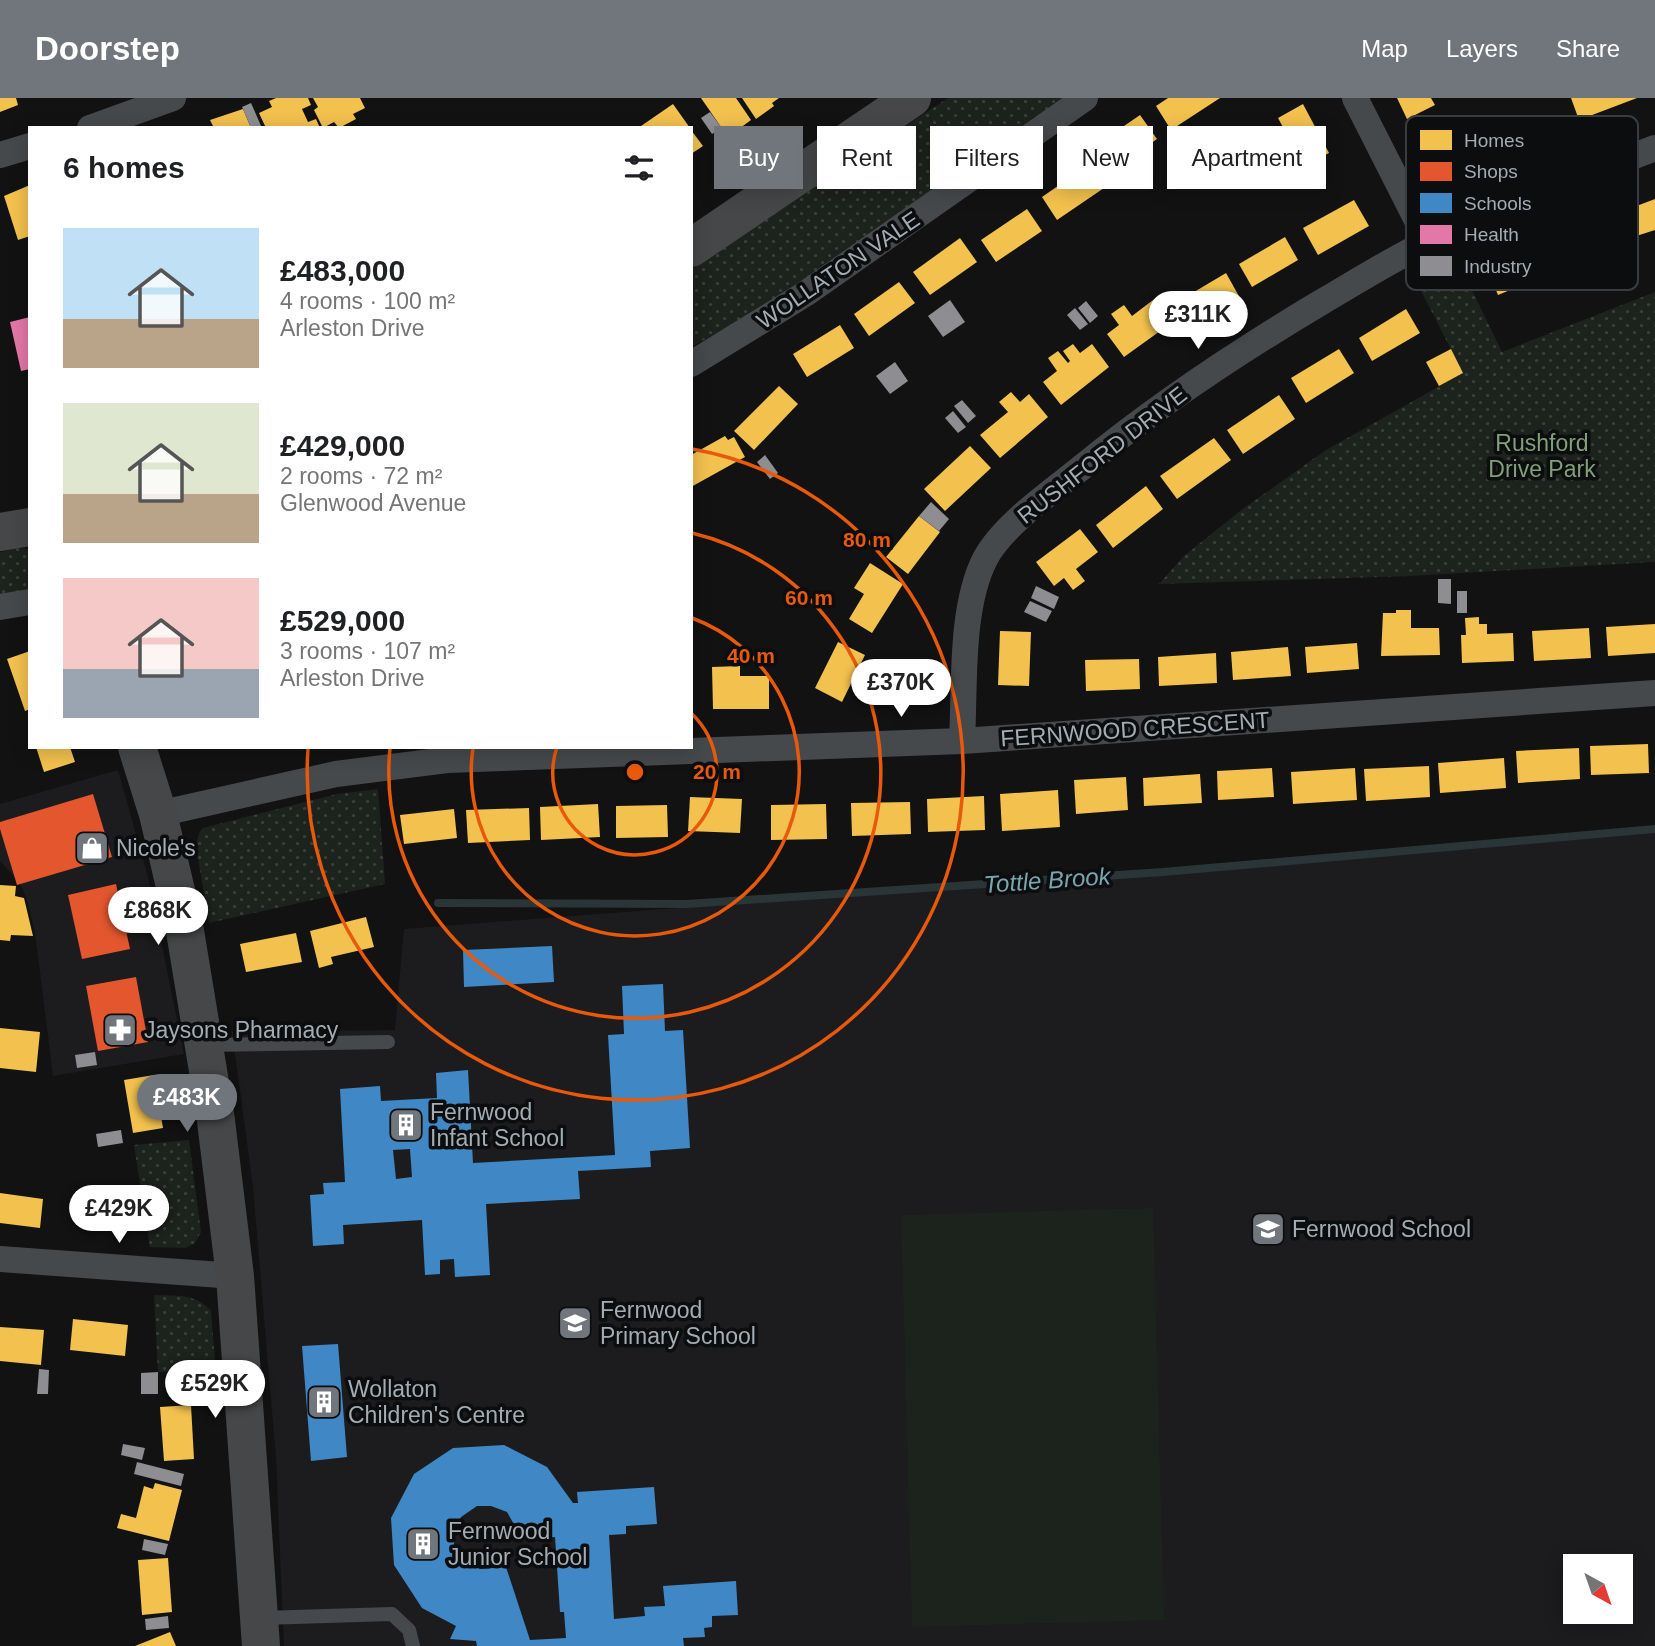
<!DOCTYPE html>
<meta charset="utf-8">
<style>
body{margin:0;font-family:Helvetica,sans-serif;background:#f6f6f6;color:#202124;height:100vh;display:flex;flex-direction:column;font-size:26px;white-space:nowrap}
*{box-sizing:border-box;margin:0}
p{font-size:23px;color:#757577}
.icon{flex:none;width:38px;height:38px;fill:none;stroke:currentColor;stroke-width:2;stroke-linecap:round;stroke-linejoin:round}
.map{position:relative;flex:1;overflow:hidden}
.panel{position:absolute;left:28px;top:28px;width:665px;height:623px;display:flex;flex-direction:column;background:#fff;border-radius:0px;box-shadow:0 4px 18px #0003}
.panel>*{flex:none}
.top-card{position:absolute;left:714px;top:28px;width:665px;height:63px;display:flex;gap:14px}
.needle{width:46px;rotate:140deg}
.tools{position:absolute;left:1563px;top:1456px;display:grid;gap:14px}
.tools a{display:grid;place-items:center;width:70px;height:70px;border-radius:0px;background:#fff;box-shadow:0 4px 18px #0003;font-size:35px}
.price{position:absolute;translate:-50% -60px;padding:0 16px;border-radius:24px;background:#fff;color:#222;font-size:23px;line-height:46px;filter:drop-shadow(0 2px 4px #0008)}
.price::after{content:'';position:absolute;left:50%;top:42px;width:21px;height:16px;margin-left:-10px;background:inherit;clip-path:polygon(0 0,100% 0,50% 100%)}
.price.active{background:#70767b;color:#fff}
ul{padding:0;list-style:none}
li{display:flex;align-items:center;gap:21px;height:175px;padding:0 35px}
li span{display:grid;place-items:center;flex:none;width:196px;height:140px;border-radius:0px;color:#555}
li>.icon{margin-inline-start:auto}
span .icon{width:84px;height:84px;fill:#fffc;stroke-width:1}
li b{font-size:30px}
h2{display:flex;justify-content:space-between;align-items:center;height:84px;padding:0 35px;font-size:30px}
.chip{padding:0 24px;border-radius:0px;background:#fff;box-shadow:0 4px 18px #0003;font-size:24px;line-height:63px}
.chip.active{background:#70767b;color:#fff}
header{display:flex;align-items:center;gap:42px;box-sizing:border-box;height:98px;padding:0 35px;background:#70767b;color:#fff}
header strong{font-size:33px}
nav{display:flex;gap:38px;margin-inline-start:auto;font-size:24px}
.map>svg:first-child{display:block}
.built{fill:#1c1c1e;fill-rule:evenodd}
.grass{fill:url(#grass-dots)}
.garden{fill:#1c221c}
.homes{fill:#f2c14e}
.shops{fill:#e4572e}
.schools{fill:#3f88c5;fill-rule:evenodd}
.health{fill:#e377a8}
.industry{fill:#8d8d92}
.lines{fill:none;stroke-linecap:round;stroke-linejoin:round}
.stream{stroke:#293537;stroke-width:8}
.lane{stroke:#46494b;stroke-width:14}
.street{stroke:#46494b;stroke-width:26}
.secondary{stroke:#454749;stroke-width:38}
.ring{fill:none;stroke:#e8590c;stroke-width:3.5}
.labels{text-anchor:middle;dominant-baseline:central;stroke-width:7;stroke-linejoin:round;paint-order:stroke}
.street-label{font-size:23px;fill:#a3acb3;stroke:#0c0d0e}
.park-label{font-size:23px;fill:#829e7a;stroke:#0c0d0e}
.poi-label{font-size:23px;fill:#a3acb3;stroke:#0c0d0e;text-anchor:start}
.water-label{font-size:24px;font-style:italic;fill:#7aa4ae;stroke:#0c0d0e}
.key{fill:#0c0d0e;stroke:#393d40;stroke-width:2}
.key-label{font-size:19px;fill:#a3acb3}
.centre{fill:#e8590c;stroke:#0c0d0e;stroke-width:3.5}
.ring-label{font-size:21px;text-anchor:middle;font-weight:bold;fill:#e8590c;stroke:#0c0d0e;stroke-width:7;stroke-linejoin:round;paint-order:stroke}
</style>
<header>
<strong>Doorstep</strong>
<nav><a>Map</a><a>Layers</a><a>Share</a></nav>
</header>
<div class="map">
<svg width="1655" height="1548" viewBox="0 0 1655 1548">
<defs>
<pattern id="grass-dots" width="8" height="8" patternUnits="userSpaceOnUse" patternTransform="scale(1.75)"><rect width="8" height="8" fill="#1c221c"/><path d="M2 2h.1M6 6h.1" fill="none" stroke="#3a3f3b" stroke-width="1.8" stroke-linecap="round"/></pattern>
</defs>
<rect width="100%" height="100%" fill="#121212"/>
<g class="built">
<path d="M118,672L148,779L184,956L53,978L35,834L26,799L20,785L0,763V706Z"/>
<path d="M1655,735V1548H284L276,1360L253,1089L232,934L395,932L404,831ZM1575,1468H1620V1514H1575Z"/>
</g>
<g class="grass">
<path d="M948,0H1066C943,85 823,178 691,249V171Z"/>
<path d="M1454,155L1502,254L1655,194V464L1410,478L1159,486L1184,458L1240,413L1326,352L1463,275L1413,177Z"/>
<path d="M17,450L30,451V492L0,496V454Z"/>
<path d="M378,691L385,786L209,825L196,748L199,735L203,730L337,696Z"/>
<path d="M189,1042L201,1134L195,1145L185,1150L150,1149L134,1047Z"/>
<path d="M154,1197C175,1198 196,1195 211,1213L216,1275L158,1274Z"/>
</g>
<path class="garden" d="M1153,1110L1164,1522L912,1529L901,1117Z"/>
<g class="homes">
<path d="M0,0H16L18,7L0,14Z"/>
<path d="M276,0H308L311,7L302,11L308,24L316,21L320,30H266L259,15L272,9L269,3Z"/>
<path d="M313,0H360L365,10L353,16L356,21L339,30L334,24L323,30L314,12L318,9Z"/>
<path d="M701,0H736L751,22L728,39Z"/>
<path d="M742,0H779L772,5L774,8L756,21Z"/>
<path d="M1168,0H1220L1171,32L1156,8Z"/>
<path d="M1397,0H1431L1435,7L1407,21Z"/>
<path d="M1571,0H1637L1579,22Z"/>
<path d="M673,6L690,30H643L641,28Z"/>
<path d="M1303,6L1329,55L1304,68L1278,20Z"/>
<path d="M243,11L251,30H214L210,22Z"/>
<path d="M1140,17L1157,41L1113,72L1095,48Z"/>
<path d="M1545,17L1554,41L1508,60L1498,36Z"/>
<path d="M691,32L703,48L691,56Z"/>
<path d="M1088,67L1104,90L1057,122L1042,99Z"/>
<path d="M30,87V138L18,142L4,98Z"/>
<path d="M1655,101V132L1627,141L1618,115Z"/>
<path d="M1354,102L1369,128L1318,157L1303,130Z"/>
<path d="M1027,111L1042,133L996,164L981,142Z"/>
<path d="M1285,139L1298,162L1252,189L1239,166Z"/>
<path d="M960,140L977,164L930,197L913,174Z"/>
<path d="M1536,151L1547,177L1498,197L1487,170Z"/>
<path d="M1226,175L1240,200L1193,227L1179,203Z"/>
<path d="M899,184L915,205L869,238L854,216Z"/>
<path d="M1157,199L1174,223L1124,259L1107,236L1119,227L1111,216L1124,207L1132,218Z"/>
<path d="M1406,211L1420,235L1372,263L1359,240Z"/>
<path d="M840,227L854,250L807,279L793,256Z"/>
<path d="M1073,246L1080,255L1092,246L1109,269L1061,307L1043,284L1057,273L1048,260L1058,253L1068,265L1070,263L1063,253Z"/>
<path d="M1339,251L1354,275L1306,305L1291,280Z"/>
<path d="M1451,251L1463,275L1439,288L1426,264Z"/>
<path d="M779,288L798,306L754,352L734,333Z"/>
<path d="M1011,294L1020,304L1029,296L1048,319L1000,360L980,337L1008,314L999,304Z"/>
<path d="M1279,297L1295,321L1243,356L1227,332Z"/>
<path d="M725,338L728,342L734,339L745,359L691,389V357Z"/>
<path d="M1214,340L1231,362L1177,401L1160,378Z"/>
<path d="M970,348L991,370L945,413L924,391Z"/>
<path d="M1146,388L1163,411L1113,450L1096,427Z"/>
<path d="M919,418L940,434L908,476L886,459Z"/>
<path d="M1080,431L1098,454L1076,471L1085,483L1073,492L1064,480L1054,488L1036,464Z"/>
<path d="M870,465L903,486L872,535L849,521L864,496L854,490Z"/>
<path d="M1396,512H1411V530H1439L1440,557L1381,558L1383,515H1396Z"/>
<path d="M1479,519V526H1487V536L1513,535L1514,563L1462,565L1461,537H1466L1465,520Z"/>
<path d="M1655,526V555L1608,558L1606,529Z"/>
<path d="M1589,530L1591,560L1534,563L1532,533Z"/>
<path d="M1000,533L1031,534L1029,588L998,587Z"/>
<path d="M838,544L865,557L842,604L815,590Z"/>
<path d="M1357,545L1359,571L1307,575L1305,549Z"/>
<path d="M1288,549L1291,578L1233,582L1231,554Z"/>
<path d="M30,553V611L25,613L7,561Z"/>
<path d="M1216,555L1217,585L1159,588L1158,559Z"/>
<path d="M1139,561L1140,591L1086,593L1085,562Z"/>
<path d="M740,568V578H769V611H713L712,569Z"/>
<path d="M1648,646L1649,675L1591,677L1590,648Z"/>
<path d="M36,649H70L75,664L44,674Z"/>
<path d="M1579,650L1580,681L1518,685L1516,653Z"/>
<path d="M1504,660L1506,690L1440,695L1438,665Z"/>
<path d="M1429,668L1430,699L1366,703L1364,671Z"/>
<path d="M1272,670L1274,699L1218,702L1217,673Z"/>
<path d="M1355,670L1357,702L1293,706L1291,674Z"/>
<path d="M1200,676L1202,705L1144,708L1143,680Z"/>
<path d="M1126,679L1128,712L1076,716L1074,682Z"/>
<path d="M1058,692L1060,729L1002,733L1000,696Z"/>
<path d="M984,698L985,732L928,734L927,701Z"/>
<path d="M690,699L742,701L740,735L688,733Z"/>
<path d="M910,704L911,736L852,738L851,705Z"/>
<path d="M598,706L600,739L541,742L540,709Z"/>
<path d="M826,706L827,741L771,742V707Z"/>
<path d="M667,707L668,739L616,740V708Z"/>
<path d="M529,710L530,742L468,745L466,712Z"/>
<path d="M454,711L457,740L404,746L400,717Z"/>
<path d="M0,787L16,788L15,798L24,800L33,838L11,837L10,843L0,842Z"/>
<path d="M366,819L374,849L331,859L333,866L319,870L310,833Z"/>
<path d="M296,835L302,864L246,874L240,846Z"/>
<path d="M0,930L40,934L36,974L0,970Z"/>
<path d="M154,977L163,1030L133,1035L124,982Z"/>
<path d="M76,1093L126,1099L122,1128L72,1122Z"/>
<path d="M0,1095L43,1101L40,1130L0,1125Z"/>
<path d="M73,1221L128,1227L125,1258L70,1252Z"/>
<path d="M0,1229L44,1232L41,1267L0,1263Z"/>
<path d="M191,1307L194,1361L164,1363L160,1309Z"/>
<path d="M155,1385L182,1392L169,1443L117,1430L121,1416L136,1420L144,1388L153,1391Z"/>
<path d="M168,1460L172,1514L142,1517L138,1462Z"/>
<path d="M170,1534L176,1548H135Z"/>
</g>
<g class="shops">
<path d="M93,696L112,759L17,787L0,731V724Z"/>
<path d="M116,786L130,851L82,861L68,797Z"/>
<path d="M136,879L148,944L98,953L86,888Z"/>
</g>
<g class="schools">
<path d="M552,848L554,884L464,889L463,852Z"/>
<path d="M663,886L665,933L683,932L690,1050L650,1053L651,1069L578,1073L580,1101L486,1106L490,1177L455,1179L454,1161L440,1162V1176L425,1177L422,1122L343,1127L344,1146L313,1148L310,1097L324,1096L323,1085L345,1084L340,991L380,988L381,1003L437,1000L436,975L468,972L473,1065L615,1057L608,937L624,936L622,888ZM410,1051L412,1079L396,1081L393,1052Z"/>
<path d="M338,1246L347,1359L311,1363L302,1248Z"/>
<path d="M504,1347L547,1369L573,1405H578L577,1394L654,1389L657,1426L626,1428V1436L609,1437L614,1521L645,1518L644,1509L665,1508L663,1488L736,1483L738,1517L712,1518V1529L704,1530L705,1539L683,1540L684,1548H477L476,1543L450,1541L456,1528L422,1510L394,1467L391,1420L414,1376L453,1350ZM477,1408H491L507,1414L516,1430L517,1443L555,1439L560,1514H564L566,1540L530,1542L506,1469L480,1471L463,1464L454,1449V1433L461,1419Z"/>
</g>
<path class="health" d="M30,219V271L21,273L10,224Z"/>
<g class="industry">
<path d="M251,5L262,30H251L243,11L242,9Z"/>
<path d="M710,14L722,30L712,36L701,20Z"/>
<path d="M950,202L965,224L943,239L928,218Z"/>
<path d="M1086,203L1098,218L1090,225L1078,210Z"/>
<path d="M1075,210L1088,226L1080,232L1067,217Z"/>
<path d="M895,264L908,283L890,296L876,278Z"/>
<path d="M962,302L976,318L968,325L954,308Z"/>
<path d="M953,313L966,329L958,335L945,320Z"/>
<path d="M765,357L778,375L770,381L757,364Z"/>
<path d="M931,404L949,421L939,433L919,418Z"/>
<path d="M1438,481H1451V506L1438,505Z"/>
<path d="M1036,488L1059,499L1054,511L1031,500Z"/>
<rect x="1457" y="493" width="10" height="22"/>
<path d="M1030,503L1052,513L1046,524L1024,514Z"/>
<path d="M95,954L97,967L77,970L75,957Z"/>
<path d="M121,1032L123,1045L98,1049L96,1036Z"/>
<path d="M39,1271L49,1272L48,1296H37Z"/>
<path d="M158,1274V1296H141V1275Z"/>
<path d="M123,1346L145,1350L142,1362L121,1357Z"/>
<path d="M137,1364L184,1376L181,1388L134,1376Z"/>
<path d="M144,1441L168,1446L165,1457L142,1452Z"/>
<path d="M168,1518L169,1530L146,1532L145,1521Z"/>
</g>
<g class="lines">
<path class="stream" d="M438,805L687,806L1163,774L1655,731"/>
<g class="lane">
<path d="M204,947L388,944"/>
<path d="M262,1520L392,1516L409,1532L413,1548"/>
</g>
<g class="street">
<path d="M1355,0L1428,144"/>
<path d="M90,30L173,0"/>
<path d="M0,57L30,48"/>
<path d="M691,266L805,196L1085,0"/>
<path d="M0,509L30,504"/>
<path d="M962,643C965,587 960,510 985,461C1002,428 1051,394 1081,370C1156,308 1236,255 1320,205C1356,184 1392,161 1430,143C1504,108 1579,79 1655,50"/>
<path d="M158,716L336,676L447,662L962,643L1655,595"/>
<path d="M0,1161L235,1178"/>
</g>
<g class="secondary">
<path d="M691,150L912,0"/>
<path d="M0,434L30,429"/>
<path d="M137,649L158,716L184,827L215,1015L235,1178L261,1548"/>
</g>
</g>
<g class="ring">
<path d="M691 615A82 82 0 1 1 557 649"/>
<path d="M692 520A164 164 0 1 1 473 650"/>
<path d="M692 435A246 246 0 1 1 390 650"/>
<path d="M692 351A328 328 0 1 1 308 651"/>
</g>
<defs>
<g id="shop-square" transform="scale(1.75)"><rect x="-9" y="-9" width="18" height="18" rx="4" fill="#70767b" stroke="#0c0d0e"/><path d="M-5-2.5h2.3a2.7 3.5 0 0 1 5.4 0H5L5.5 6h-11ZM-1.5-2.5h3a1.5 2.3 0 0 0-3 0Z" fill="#fff"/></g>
<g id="pharmacy-square" transform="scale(1.75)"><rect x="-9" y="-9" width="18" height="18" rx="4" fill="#70767b" stroke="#0c0d0e"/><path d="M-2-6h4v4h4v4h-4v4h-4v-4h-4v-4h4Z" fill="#fff"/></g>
<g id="building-square" transform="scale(1.75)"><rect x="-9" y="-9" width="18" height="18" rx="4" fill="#70767b" stroke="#0c0d0e"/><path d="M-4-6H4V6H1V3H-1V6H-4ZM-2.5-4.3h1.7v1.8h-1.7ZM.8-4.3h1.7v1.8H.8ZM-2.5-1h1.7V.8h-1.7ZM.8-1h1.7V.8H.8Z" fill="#fff"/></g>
<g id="school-square" transform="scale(1.75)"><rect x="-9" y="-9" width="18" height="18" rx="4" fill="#70767b" stroke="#0c0d0e"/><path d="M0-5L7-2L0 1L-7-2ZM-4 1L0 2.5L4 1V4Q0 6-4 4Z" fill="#fff"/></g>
</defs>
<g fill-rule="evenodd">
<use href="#shop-square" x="92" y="750"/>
<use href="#pharmacy-square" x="120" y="932"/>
<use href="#building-square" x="406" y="1027"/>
<use href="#school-square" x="1268" y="1131"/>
<use href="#school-square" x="575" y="1225"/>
<use href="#building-square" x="324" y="1304"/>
<use href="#building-square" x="423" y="1446"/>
</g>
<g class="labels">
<g class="street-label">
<text transform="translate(838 172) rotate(-34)">WOLLATON VALE</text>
<text transform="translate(1102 357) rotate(-38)">RUSHFORD DRIVE</text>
<text transform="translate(1135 631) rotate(-4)">FERNWOOD CRESCENT</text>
</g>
<g class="park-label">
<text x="1542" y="345">Rushford<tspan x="1542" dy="26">Drive Park</tspan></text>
</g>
<g class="poi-label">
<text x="116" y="750">Nicole's</text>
<text x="144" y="932">Jaysons Pharmacy</text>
<text x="430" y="1014">Fernwood<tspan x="430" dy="26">Infant School</tspan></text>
<text x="1292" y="1131">Fernwood School</text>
<text x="600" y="1212">Fernwood<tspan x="600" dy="26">Primary School</tspan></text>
<text x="348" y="1291">Wollaton<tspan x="348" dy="26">Children's Centre</tspan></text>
<text x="448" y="1433">Fernwood<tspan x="448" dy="26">Junior School</tspan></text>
</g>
<g class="water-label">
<text transform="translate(1047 782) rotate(-4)">Tottle Brook</text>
</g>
</g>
<rect x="1406" y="18" width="232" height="174" rx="10" class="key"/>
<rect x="1420" y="32" width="32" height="20" fill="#f2c14e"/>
<rect x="1420" y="64" width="32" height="19" fill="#e4572e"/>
<rect x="1420" y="95" width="32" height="20" fill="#3f88c5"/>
<rect x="1420" y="127" width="32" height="19" fill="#e377a8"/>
<rect x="1420" y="158" width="32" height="20" fill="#8d8d92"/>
<g class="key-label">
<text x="1464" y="49">Homes</text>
<text x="1464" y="80">Shops</text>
<text x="1464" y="112">Schools</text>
<text x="1464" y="143">Health</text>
<text x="1464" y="175">Industry</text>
</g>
<circle cx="635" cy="674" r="10" class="centre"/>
<g class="ring-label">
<text x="867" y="449">80 m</text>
<text x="809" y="507">60 m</text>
<text x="751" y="565">40 m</text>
<text x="717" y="681">20 m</text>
</g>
</svg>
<div class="tools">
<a><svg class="needle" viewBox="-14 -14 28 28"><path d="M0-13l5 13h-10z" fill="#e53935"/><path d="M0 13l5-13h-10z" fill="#757577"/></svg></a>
</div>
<b class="price" style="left:1198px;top:253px">£311K</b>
<b class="price" style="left:901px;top:621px">£370K</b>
<b class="price" style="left:158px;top:849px">£868K</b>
<b class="price active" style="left:187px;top:1036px">£483K</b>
<b class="price" style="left:119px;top:1147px">£429K</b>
<b class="price" style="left:215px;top:1322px">£529K</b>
<div class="top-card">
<a class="chip active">Buy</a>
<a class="chip">Rent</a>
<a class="chip">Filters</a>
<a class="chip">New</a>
<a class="chip">Apartment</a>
</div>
<section class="panel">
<h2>6 homes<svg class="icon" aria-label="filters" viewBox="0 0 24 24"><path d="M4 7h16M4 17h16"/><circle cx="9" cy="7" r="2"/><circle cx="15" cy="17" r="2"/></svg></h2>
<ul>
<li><span style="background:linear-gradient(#bfe0f5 65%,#b9a48a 0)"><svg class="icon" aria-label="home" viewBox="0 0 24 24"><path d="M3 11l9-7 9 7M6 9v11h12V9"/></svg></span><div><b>£483,000</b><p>4 rooms · 100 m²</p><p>Arleston Drive</p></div></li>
<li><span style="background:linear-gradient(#dfe7d0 65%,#b9a48a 0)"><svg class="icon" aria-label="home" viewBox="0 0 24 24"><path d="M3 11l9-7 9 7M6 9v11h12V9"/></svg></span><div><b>£429,000</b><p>2 rooms · 72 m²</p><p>Glenwood Avenue</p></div></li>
<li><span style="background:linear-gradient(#f6c9c9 65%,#9aa5b1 0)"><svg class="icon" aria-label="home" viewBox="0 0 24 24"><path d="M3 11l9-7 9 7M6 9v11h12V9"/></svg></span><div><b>£529,000</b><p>3 rooms · 107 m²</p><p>Arleston Drive</p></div></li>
</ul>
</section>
</div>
